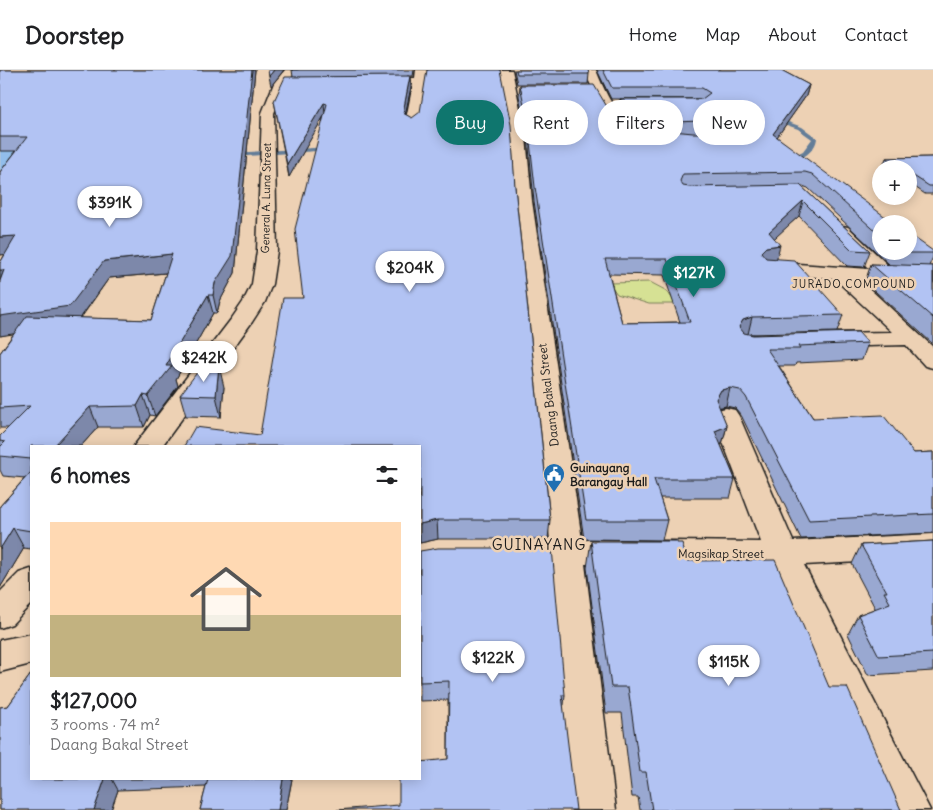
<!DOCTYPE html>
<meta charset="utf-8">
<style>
body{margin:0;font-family:Delius,sans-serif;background:#f6f6f6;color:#202124;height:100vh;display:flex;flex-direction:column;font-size:19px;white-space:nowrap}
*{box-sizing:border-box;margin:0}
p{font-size:16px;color:#757577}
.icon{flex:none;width:28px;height:28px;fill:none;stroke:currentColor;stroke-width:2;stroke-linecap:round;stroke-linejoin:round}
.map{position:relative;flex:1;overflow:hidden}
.sheet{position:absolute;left:30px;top:375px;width:391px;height:335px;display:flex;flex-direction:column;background:#fff;border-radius:0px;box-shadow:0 2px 12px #0003}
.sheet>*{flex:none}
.hud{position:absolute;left:436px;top:30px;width:421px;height:45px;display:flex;gap:10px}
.fabs{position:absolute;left:872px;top:90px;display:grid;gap:10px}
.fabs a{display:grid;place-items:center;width:45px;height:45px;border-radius:50%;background:#fff;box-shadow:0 2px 12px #0003;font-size:25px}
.price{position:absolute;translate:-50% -42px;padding:0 11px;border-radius:18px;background:#fff;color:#222;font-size:16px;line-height:32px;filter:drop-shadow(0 1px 2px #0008)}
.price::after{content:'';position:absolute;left:50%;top:30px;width:15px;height:11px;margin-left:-8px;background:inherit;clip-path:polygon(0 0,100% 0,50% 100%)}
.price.active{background:#0f766e;color:#fff}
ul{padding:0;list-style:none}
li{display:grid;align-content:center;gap:10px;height:265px;padding:0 20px}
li+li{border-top:1px solid #e0e0e0}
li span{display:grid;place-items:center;height:155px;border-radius:0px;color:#555}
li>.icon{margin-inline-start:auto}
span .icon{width:90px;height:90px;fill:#fffc;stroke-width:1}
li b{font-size:21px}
h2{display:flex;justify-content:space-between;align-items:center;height:60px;padding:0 20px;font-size:21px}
.chip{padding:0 18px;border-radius:22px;background:#fff;box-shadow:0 2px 12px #0003;font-size:18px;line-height:45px}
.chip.active{background:#0f766e;color:#fff}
header{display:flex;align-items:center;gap:30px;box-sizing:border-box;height:70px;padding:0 25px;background:#fff;border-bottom:1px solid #e0e0e0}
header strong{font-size:24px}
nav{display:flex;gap:28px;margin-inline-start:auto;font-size:18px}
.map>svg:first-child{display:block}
.green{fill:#d6e194;stroke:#797e58}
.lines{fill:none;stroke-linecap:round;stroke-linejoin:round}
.stream{fill:#637d98;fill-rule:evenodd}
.river{fill:#92beeb;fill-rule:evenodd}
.minor-casing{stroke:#1c1c1c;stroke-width:3}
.major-casing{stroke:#1c1c1c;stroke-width:3}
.minor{fill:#edd1b4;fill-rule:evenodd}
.major{fill:#edd1b4;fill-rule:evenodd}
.wall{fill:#99a8d1;stroke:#1c1c1c;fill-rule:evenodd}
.shaded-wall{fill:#7d88aa;stroke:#1c1c1c}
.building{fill:#b2c3f3;stroke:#1c1c1c;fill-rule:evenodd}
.labels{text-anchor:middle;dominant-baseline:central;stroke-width:5;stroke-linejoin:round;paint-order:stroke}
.far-street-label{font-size:11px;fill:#1c1c1c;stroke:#edd1b4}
.far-neighbourhood-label{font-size:11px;letter-spacing:1px;fill:#1c1c1c;stroke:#edd1b4}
.street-label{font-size:12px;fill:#1c1c1c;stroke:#edd1b4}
.poi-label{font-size:12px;font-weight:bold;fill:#1c1c1c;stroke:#edd1b4;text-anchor:start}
.quarter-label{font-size:15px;letter-spacing:1px;fill:#1c1c1c;stroke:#edd1b4}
</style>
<header>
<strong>Doorstep</strong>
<nav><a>Home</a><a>Map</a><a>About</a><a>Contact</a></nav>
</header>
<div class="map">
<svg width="933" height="740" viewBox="0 0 933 740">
<rect width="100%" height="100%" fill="#edd1b4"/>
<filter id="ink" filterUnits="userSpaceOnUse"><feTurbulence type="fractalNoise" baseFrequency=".02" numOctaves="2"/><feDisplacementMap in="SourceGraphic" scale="10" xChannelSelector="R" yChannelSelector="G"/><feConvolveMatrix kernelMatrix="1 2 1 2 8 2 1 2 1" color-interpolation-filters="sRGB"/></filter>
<g filter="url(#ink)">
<path class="green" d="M650,212L667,221L676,234H649L617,224L609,213Z"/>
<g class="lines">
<g class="stream">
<path d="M772,46L802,57L817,68C816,81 800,92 787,91V89L803,81L812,69L798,59L770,49Z"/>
<path d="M329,77L332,79L331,80L233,87L230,85L233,83Z"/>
</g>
<path class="river" d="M112,0H142L143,2L135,15L94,40L68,46L39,57L33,64L38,65C40,69 43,72 43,76C43,89 11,100 0,103V54L15,43L48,31L73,25L114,3Z"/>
<g class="minor-casing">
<g id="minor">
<path d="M416,0H428L419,54L412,58L405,54L413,14H374L368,11L374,8H415Z"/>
<path d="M500,0H512L526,67L532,131L582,470L761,472L713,346L717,340L726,338L735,340L739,346L793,471L933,464V488L804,495L930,740H885L771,496L585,494L616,740H572L552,494L537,491L532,482L537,473L550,470L516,131L512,67Z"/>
<path d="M584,0H596C603,17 611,37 626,50C632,55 640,57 645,63L643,66C614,73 593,20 584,0Z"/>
<path d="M842,156L848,157L893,200H933V212L860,210L933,277V298L925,296L906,275L829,277L821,275L817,270L821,265L829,263L892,262L834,208L769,204L762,202L759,198L762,194L769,192L869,199L833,161L836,157Z"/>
<path d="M31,564V594L0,602V570Z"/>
</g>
</g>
<g class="major-casing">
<g id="major">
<path d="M285,0H297L286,14L274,43L277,181L272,214L265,232L252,252L162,376H134L232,248L243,232L252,214L257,181L262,43L274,13Z"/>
<path d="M31,499V534L12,554L0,558V522L19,503Z"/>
</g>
</g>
<use href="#minor" class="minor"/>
<use href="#major" class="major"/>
</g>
<g class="wall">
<path d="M0,0H255L235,203L220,231L217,243H213L176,309L178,316L155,346L150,345L144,357H98L81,376H31V479L24,478L0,518V436L25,408L3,406L0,400V366L8,358H0V283L14,263L0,266V193L5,184L0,185V102L16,81H0ZM166,203L151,250L81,248L109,208Z"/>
<path d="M292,0H414L413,6H407L411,17L405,44L515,117L550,450L548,469H438L420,473V376L260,365L303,228L323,47L289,107L274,31L293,7Z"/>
<path d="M514,0H588L589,4L588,14H517Z"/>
<path d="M597,0H781L809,15L806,26L777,67L881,154V181H933V187L929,196H933V274L865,212L871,194L890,195L808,118L800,115L870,181L864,197L847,196L799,146L774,168L777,189L843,245L837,262L750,264L868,273L862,290L796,293L795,296H779L813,348L914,383L933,382V463L801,469L741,345L735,338L726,336L719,338L727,356L722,374L721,375L735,409L730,428H660L667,450L662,470L584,469L534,131L528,67L519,26L520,15L606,35L619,49L634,55L619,41L620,29H700H611ZM742,61L734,63H703ZM609,204L664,205L680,252L622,253Z"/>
<path d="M933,87V124H925L909,113V99H887L883,96L886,88Z"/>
<path d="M224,317L221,347L186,346L180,325Z"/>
<path d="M591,471L687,491L829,617L901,740H640L638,727H632L622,643H606L587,498Z"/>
<path d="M933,471V601L868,605L848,564L858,545L874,539L875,538L852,494L861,475Z"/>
<path d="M420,481L565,625L564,635L399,735L448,689V630L420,631Z"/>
<path d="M31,604V709H292L286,740H200L206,717L118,720L111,740H0V637L8,636Z"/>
</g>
<g class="shaded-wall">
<path d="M252,0H255L235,203L220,231L217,243L213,225Z"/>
<path d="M274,0H284L271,16L269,6Z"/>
<path d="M410,6L411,17L403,55V43Z"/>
<path d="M809,15L806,26L770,77L773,64Z"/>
<path d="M324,33L325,44L289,107L287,94Z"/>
<path d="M803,131L799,146L765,177L769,162Z"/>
<path d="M16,166L22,183L0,185V167Z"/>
<path d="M780,175L776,191L761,192V182L766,177Z"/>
<path d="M172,184L176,202L109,208L76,254L0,266V246L104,191Z"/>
<path d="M0,200H4L0,211Z"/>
<path d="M208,225L213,243L176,309L178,316L155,346L148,326Z"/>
<path d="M752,247L748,264L739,267V257L743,250Z"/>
<path d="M219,296L224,317L221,347L216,326Z"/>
<path d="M730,318L726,336L717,338L716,329L721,320Z"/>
<path d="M143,325L150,345L144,357L137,336Z"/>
<path d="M90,337L98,357L81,376H54Z"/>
<path d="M727,356L722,374L710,379L715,361Z"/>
<path d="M437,450L438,469L420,473V454Z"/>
<path d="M13,458L24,478L0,518V479Z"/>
<path d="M105,709H112L118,720L111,740H94Z"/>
<path d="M283,709H292L286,740H278Z"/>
</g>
<g class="building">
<path d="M0,0H252L232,186L215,213L213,225H208L166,296H172L148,326L143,325L137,336L90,337L54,376H31V389L0,386V377L5,372L0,371V366L30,336L0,338V283L27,246L151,250L172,184L104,191L70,236L0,246V211L4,200H0V193L16,166L0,167V102L27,67H0Z"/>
<path d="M268,0H274L269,6Z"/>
<path d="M427,0H500L511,55L515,117L550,450H437L420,454V376H184L195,357L260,365L283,228H303L295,159L327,34L324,33L287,94L274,31L285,7L410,6L403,43L412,48L420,42Z"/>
<path d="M516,0H588L589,4H517Z"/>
<path d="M603,0H781L809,15L773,64L895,154H881V166L812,104L805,102L683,104L680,111L683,116L689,117L800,115L870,181L852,180L803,131L769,162L780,175L766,177L761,182L766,188L794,190L843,245L752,247L743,250L739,257L744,263L753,265L858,262L868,273L798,276L800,279H767L813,348L883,345L914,383L933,382V444L809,450L746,327L740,320L730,318L721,320L716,329L727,356L715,361L735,409H654L667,450H586L535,117L528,54L520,15H594L606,35L619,49L635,56L652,59L693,63H734L749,60L758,54L749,49L675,52L647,48L636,44L620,29H702L710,23L702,18H612ZM605,189H667L690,252L622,253Z"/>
<path d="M933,87V116H929L909,103V99H903L886,88Z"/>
<path d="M909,164L933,181V183H900L898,181H909Z"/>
<path d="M871,194L933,196V248Z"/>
<path d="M202,296H219L216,326L180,325Z"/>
<path d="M31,402V461L13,458L0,479V436Z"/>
<path d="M591,471H677V473H682L687,491L775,490L829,617H847L901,740H652L646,702H640L628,617H611Z"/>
<path d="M933,471V583L879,586L858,545L890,533L884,522H887L861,475Z"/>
<path d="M438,478H552L565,625H562L576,740H337L399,735V709H420V692L448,689L449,611L420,612V481Z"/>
<path d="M31,604V709H105L94,740H0V637L8,636Z"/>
<path d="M208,709H283L278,740H200Z"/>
</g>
</g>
<defs>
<g id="civic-pin" transform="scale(1.125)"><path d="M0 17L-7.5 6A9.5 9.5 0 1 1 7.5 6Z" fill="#1f6fb2" stroke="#edd1b4"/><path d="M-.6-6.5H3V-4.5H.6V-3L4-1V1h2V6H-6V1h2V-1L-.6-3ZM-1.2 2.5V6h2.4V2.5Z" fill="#fff"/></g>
</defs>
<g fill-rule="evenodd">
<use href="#civic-pin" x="554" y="404"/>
</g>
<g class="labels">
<g class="far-street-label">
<text transform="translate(266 128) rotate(-89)">General A. Luna Street</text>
</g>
<g class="far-neighbourhood-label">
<text x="854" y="214">JURADO COMPOUND</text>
</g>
<g class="street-label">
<text transform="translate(548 325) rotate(-97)">Daang Bakal Street</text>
<text x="721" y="483">Magsikap Street</text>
</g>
<g class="poi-label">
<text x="570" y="397">Guinayang<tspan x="570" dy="14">Barangay Hall</tspan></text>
</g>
<g class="quarter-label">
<text x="539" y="474">GUINAYANG</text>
</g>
</g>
</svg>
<div class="fabs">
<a>+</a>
<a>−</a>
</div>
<b class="price" style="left:110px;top:158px">$391K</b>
<b class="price" style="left:410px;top:223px">$204K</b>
<b class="price active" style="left:694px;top:228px">$127K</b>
<b class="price" style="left:204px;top:313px">$242K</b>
<b class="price" style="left:493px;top:613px">$122K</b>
<b class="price" style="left:729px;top:617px">$115K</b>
<div class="hud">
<a class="chip active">Buy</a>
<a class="chip">Rent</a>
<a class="chip">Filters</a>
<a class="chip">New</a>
</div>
<section class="sheet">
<h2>6 homes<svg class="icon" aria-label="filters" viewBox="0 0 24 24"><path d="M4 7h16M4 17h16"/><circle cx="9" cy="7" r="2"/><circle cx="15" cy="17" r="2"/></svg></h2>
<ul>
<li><span style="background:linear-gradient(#ffd9b3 60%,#c2b280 0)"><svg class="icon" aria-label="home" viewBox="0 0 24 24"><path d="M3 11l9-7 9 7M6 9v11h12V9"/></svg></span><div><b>$127,000</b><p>3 rooms · 74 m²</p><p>Daang Bakal Street</p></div></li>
</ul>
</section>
</div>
